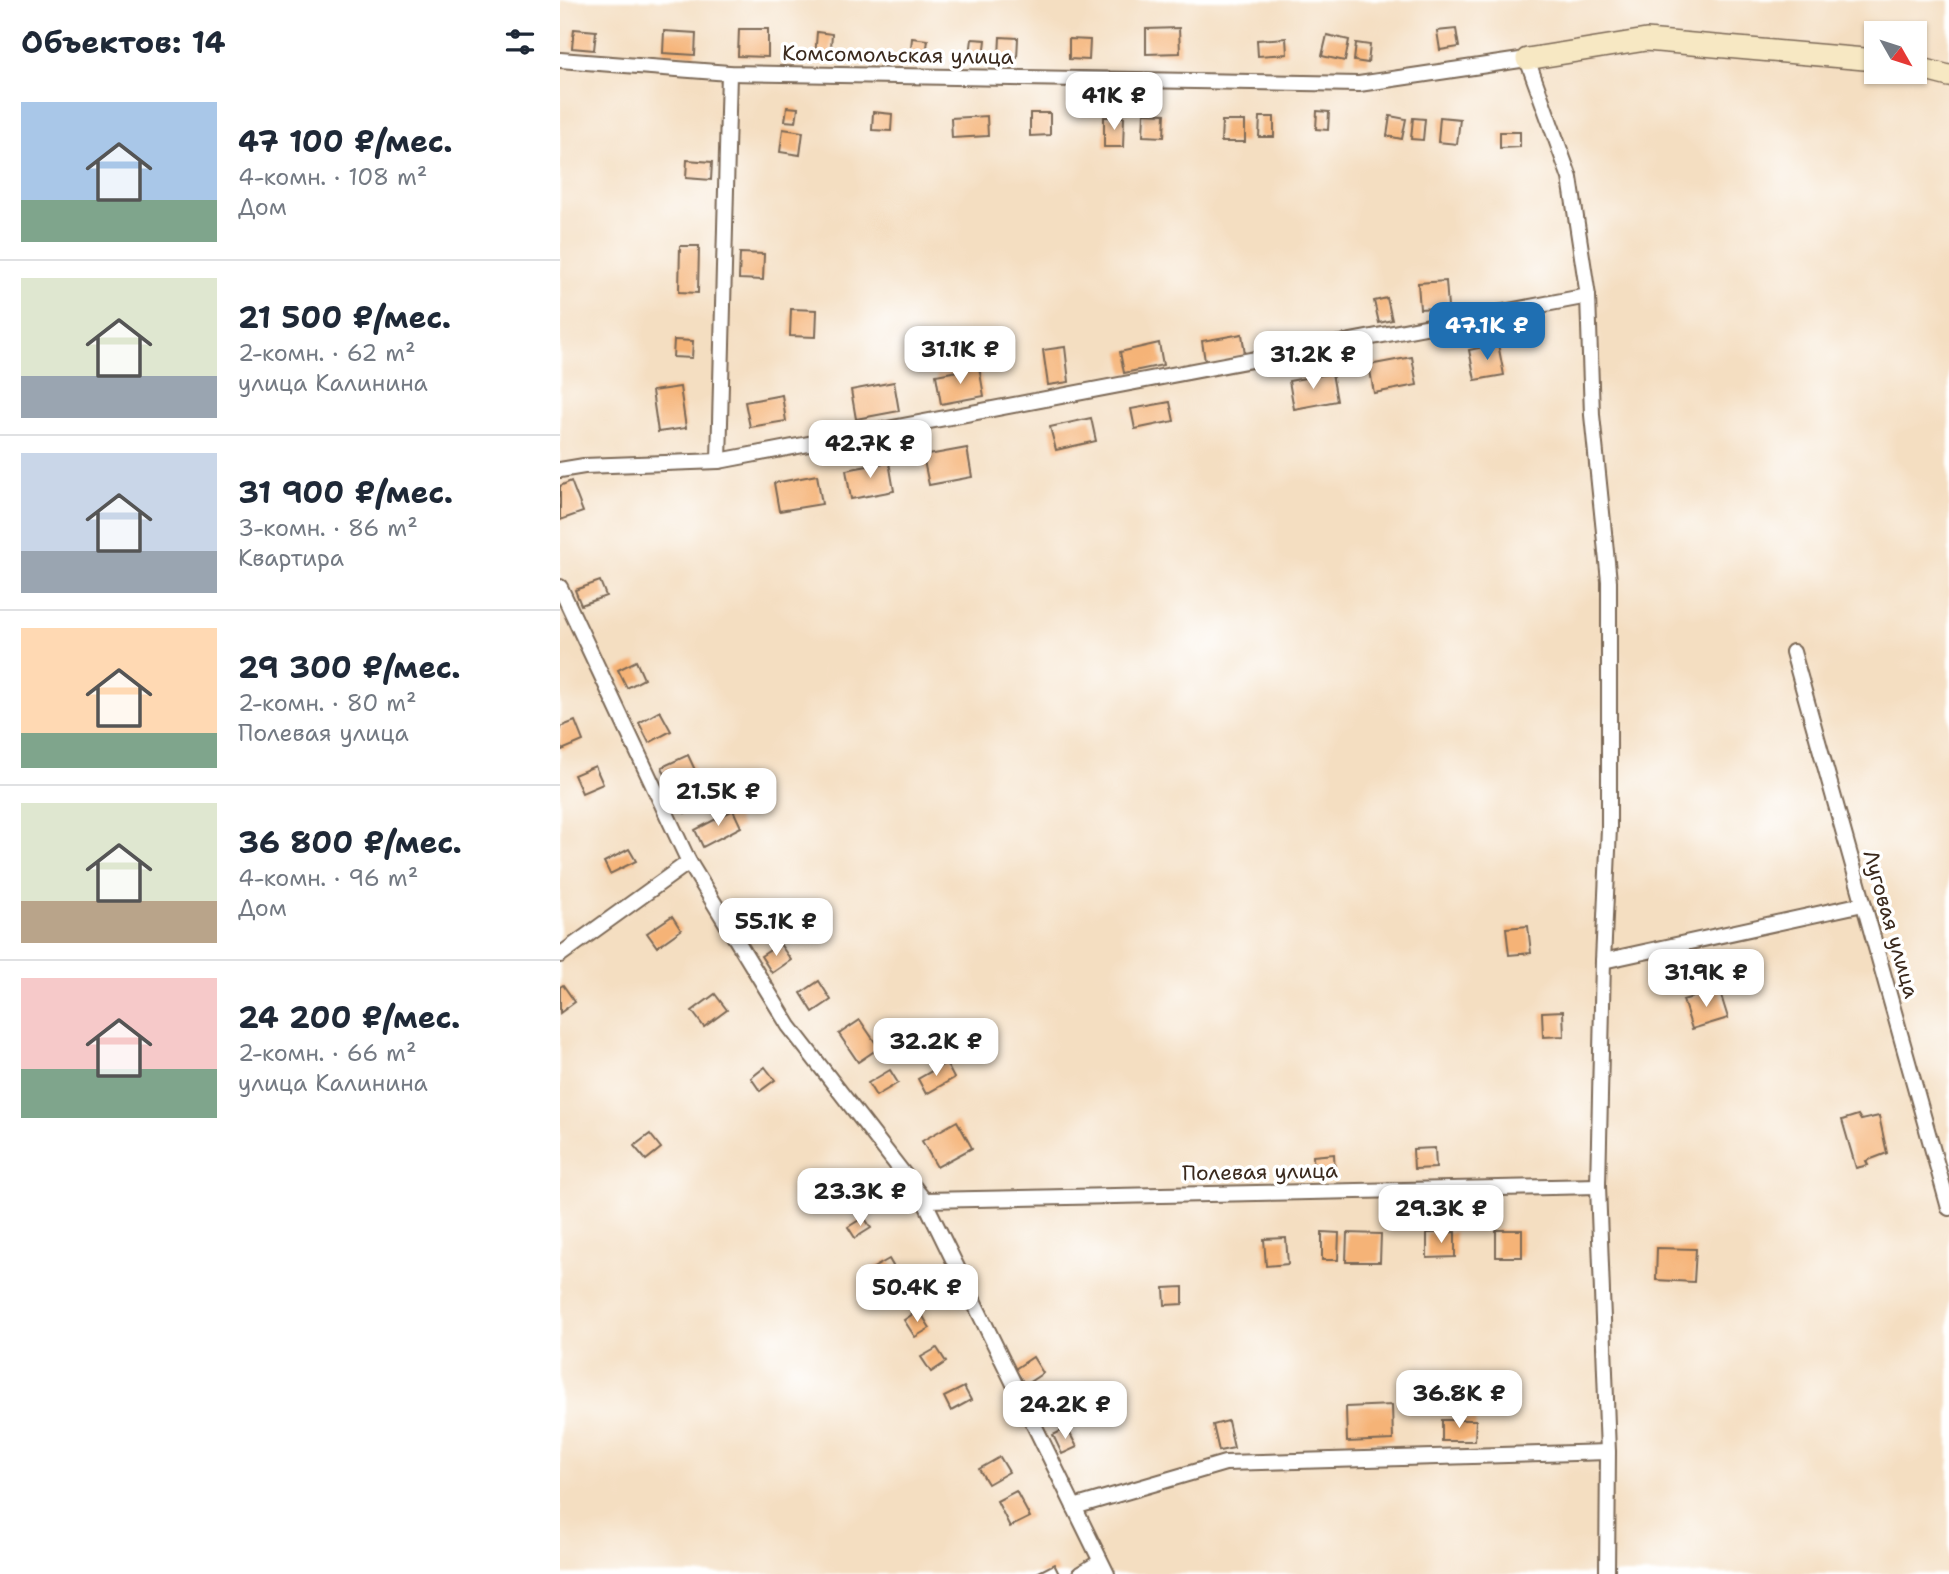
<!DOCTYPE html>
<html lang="ru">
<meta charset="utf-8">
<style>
body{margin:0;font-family:"Shantell Sans",sans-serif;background:#f6f6f7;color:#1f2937;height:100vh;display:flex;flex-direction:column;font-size:26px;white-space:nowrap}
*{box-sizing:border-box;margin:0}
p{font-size:23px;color:#747a83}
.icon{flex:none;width:38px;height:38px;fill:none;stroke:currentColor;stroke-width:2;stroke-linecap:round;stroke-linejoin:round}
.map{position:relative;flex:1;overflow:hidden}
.panel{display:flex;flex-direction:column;background:#fff;width:560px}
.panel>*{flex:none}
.needle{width:46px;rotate:129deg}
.controls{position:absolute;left:1304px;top:21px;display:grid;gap:14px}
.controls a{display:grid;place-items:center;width:63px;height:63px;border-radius:0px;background:#fff;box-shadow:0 2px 5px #0004;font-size:35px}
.price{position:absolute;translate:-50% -60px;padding:0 16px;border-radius:14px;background:#fff;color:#222;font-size:23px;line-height:46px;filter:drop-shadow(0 2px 4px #0008)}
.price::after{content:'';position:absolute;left:50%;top:42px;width:21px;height:16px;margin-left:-10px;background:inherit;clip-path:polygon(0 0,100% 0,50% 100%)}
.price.on{background:#1f6fb2;color:#fff}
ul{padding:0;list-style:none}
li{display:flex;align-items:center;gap:21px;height:175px;padding:0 21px}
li+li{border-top:2px solid #e0e1e3}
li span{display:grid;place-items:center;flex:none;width:196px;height:140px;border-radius:0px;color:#555}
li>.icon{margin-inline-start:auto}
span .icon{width:84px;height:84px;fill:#fffc;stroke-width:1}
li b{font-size:30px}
h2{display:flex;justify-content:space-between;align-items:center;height:84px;padding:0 21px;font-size:30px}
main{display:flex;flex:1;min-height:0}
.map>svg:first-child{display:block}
.building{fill:#f5b377}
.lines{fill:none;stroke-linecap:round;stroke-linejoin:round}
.street-casing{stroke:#7c6957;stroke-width:18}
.secondary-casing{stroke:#7c6957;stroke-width:24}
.street{stroke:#fff;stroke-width:14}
.secondary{stroke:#f7e8c3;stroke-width:21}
.labels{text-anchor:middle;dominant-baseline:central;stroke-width:7;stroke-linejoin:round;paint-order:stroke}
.street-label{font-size:21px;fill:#3b2a1e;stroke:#fff}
</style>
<main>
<section class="panel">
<h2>Объектов: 14<svg class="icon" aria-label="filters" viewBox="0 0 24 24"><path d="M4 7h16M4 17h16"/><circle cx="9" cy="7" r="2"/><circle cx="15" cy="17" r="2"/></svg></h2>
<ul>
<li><span style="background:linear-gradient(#a9c7e8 70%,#7fa58c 0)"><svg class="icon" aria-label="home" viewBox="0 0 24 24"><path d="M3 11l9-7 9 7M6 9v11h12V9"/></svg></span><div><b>47 100 ₽/мес.</b><p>4-комн. · 108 m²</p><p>Дом</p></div></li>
<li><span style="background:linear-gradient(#dfe7d0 70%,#9aa5b1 0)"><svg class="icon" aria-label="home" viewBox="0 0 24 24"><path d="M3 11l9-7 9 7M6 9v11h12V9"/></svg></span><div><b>21 500 ₽/мес.</b><p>2-комн. · 62 m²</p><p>улица Калинина</p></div></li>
<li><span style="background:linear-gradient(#c9d6e8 70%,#9aa5b1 0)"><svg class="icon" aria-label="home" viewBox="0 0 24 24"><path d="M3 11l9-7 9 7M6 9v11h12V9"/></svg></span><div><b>31 900 ₽/мес.</b><p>3-комн. · 86 m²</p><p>Квартира</p></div></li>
<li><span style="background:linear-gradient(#ffd9b3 75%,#7fa58c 0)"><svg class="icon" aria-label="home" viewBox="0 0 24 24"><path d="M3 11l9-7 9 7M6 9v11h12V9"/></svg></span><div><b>29 300 ₽/мес.</b><p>2-комн. · 80 m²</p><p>Полевая улица</p></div></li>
<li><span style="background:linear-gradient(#dfe7d0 70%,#b9a48a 0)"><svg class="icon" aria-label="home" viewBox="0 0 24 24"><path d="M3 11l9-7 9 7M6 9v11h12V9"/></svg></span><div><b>36 800 ₽/мес.</b><p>4-комн. · 96 m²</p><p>Дом</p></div></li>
<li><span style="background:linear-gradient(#f6c9c9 65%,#7fa58c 0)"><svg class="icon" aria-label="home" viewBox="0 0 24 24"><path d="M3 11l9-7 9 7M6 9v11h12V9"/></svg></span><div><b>24 200 ₽/мес.</b><p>2-комн. · 66 m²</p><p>улица Калинина</p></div></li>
</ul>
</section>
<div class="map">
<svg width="1389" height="1574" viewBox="0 0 1389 1574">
<rect width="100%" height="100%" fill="#fff"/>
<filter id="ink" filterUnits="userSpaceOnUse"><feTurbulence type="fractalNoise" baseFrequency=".0143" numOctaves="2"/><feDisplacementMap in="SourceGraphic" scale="14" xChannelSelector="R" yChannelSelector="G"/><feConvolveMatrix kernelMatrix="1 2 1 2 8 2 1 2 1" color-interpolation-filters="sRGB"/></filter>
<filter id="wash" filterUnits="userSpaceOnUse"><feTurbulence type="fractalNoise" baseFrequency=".00686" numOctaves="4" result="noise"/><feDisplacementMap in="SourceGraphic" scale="28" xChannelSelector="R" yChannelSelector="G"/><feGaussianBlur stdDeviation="1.57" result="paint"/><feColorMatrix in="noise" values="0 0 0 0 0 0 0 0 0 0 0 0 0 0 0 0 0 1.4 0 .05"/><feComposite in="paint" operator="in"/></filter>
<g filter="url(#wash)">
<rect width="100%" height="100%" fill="#f4dec1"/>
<g id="blocks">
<g class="building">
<path d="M619,28L620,53L586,54V29Z"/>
<path d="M14,29L36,31L34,50L12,48Z"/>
<path d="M179,29H208V57L178,56Z"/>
<path d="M896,29L899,47L880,50L877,31Z"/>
<path d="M104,31L136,33L135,55L103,53Z"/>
<path d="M257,32L272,34L270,60L255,58Z"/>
<path d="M767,35L789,40L785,61L762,56Z"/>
<path d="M440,37L458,38L457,58L439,57Z"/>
<path d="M352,38L368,40L365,61L350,59Z"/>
<path d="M726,38L727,54L698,56L697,40Z"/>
<path d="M412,39L426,40L424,57L410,55Z"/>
<path d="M509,39L530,40L529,60L509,59Z"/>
<path d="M796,43L810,45L808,63L794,61Z"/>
<path d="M227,107L238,108L236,122L225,121Z"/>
<path d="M757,111L769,112L768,130L756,129Z"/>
<path d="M313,112L332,114L331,131L312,130Z"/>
<path d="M470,113H490V135L470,136Z"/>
<path d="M584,113L605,114L604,137L583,136Z"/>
<path d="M427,116L428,136L392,138L391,118Z"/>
<path d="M830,116L846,119L842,139L827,136Z"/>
<path d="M544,117H564L563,147H544Z"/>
<path d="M700,117H714V137H699Z"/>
<path d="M880,117L900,119L897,144L878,142Z"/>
<path d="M853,118L865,119L863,140L851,139Z"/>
<path d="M662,121H685V142H661Z"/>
<path d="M223,129L243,132L240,155L220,152Z"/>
<path d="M940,132H960V147L940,148Z"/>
<path d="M127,160L152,162L151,180L126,178Z"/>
<path d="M120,246H139L138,293L119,292Z"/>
<path d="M180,253L204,254L203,280L179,279Z"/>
<path d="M886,281L888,307L860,309L858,283Z"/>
<path d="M827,298L832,320L819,323L814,301Z"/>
<path d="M231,309L257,310L256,337L230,336Z"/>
<path d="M682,334L685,355L645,361L642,341Z"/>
<path d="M114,340L133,341L132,358L113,357Z"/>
<path d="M599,343L603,365L564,373L560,352Z"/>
<path d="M938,344L944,375L915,380L909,350Z"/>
<path d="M505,347L509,382L488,385L483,350Z"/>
<path d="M852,357L857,385L814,393L809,365Z"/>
<path d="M419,367L424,396L381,404L376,375Z"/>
<path d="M772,373L777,401L734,409L729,381Z"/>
<path d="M334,382L339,411L296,419L291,390Z"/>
<path d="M120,387L126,428L98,432L92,391Z"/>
<path d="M222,395L226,421L190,427L185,402Z"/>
<path d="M610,402L614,421L575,429L571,409Z"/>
<path d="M531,418L536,441L496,450L490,427Z"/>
<path d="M407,448L412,477L369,485L363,456Z"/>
<path d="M329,462L334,491L291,499L286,470Z"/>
<path d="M257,475L262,504L219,511L214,483Z"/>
<path d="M11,481L23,512L0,520V486Z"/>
<path d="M40,581L46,596L21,605L15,590Z"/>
<path d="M76,661L84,679L67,688L58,670Z"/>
<path d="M100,711L111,731L89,743L79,723Z"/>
<path d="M15,721L23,741L2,750L0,746V727Z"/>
<path d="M128,755L135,770L108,782L102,767Z"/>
<path d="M35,766L43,784L22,793L14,775Z"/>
<path d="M138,782L148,800L125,813L115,796Z"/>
<path d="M173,810L181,827L143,847L135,830Z"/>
<path d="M69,849L76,861L50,874L44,862Z"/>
<path d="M201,907L210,922L190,934L181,919Z"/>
<path d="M112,916L121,930L97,947L87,933Z"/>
<path d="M968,926L971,953L949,955L946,928Z"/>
<path d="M220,944L231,960L212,973L201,956Z"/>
<path d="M259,981L271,1000L253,1012L241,993Z"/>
<path d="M3,985L15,1002L0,1013V987Z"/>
<path d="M1159,989L1168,1018L1132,1029L1123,1000Z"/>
<path d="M155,994L167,1010L144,1027L132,1011Z"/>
<path d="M1003,1011L1004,1036L983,1037L982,1012Z"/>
<path d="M300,1020L319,1048L298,1062L279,1034Z"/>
<path d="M386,1063L394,1078L366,1094L358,1079Z"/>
<path d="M205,1067L215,1080L200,1091L191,1078Z"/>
<path d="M330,1070L338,1083L316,1096L308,1083Z"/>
<path d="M1298,1115L1301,1120L1319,1116L1327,1153L1306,1161L1308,1165L1296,1168L1282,1120Z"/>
<path d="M397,1121L412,1148L377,1167L362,1141Z"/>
<path d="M90,1134L101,1148L86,1160L74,1146Z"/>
<path d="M875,1148L876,1168L854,1169L853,1149Z"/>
<path d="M774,1154L775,1174L754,1176L753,1156Z"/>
<path d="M304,1217L311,1228L295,1238L288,1227Z"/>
<rect x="936" y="1230" width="26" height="27"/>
<path d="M762,1232L779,1233L778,1260H762Z"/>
<path d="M895,1232V1257L867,1258V1233Z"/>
<path d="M787,1233L821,1234L820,1262H786Z"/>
<path d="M726,1238L728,1264L706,1266L704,1239Z"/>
<path d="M1097,1248L1136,1249L1134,1282L1096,1280Z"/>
<path d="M329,1259L340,1278L319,1290L308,1271Z"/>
<path d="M623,1287V1304L605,1305L604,1288Z"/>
<path d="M359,1310L370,1328L355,1337L344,1320Z"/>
<path d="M377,1348L386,1362L371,1372L361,1357Z"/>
<path d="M473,1357L483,1373L465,1385L455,1369Z"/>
<path d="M404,1387L411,1400L391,1411L384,1397Z"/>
<path d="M832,1405L833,1440L787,1442L786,1407Z"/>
<path d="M882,1420H916L915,1441H882Z"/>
<path d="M668,1421L674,1448L659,1451L653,1425Z"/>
<path d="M507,1428L517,1447L502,1454L493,1435Z"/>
<path d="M440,1457L449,1472L428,1484L419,1469Z"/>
<path d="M456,1491L470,1517L450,1527L437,1501Z"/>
<path d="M494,1564L499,1574H475Z"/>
</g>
</g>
</g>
<g filter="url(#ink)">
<use href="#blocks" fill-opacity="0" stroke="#7c6957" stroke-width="2"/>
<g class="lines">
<g class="street-casing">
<g id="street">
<path d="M0,60L169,73L799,84L967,59L1010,178L1028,296L1032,415L1049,581V828L1043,961L1038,1186L1048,1452L1047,1574"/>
<path d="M159,461L169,73"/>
<path d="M0,470L24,466L159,461L1028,296"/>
<path d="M0,587L129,862L229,1026L364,1200L547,1574"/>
<path d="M1233,652L1389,1208"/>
<path d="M0,955L129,862"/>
<path d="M1043,961L1303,904"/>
<path d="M364,1200L1038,1186"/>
<path d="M514,1507L665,1463L1048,1452"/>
<path d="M520,1574L540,1562"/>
</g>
</g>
<g class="secondary-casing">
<g id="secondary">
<path d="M967,59L1086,40L1316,60"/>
<path d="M1354,67L1389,76"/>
</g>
</g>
<use href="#street" class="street"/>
<use href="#secondary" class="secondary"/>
</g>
</g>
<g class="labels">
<g class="street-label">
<text transform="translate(338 55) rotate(1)">Комсомольская улица</text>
<text transform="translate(1331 924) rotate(74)">Луговая улица</text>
<text transform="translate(700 1172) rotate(-1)">Полевая улица</text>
</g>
</g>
</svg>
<div class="controls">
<a><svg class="needle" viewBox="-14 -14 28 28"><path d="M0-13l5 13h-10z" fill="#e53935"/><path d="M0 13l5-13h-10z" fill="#747a83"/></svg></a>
</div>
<b class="price" style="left:554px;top:132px">41K ₽</b>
<b class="price on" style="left:927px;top:362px">47.1K ₽</b>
<b class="price" style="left:400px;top:386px">31.1K ₽</b>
<b class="price" style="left:753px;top:391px">31.2K ₽</b>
<b class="price" style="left:310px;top:480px">42.7K ₽</b>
<b class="price" style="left:158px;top:828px">21.5K ₽</b>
<b class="price" style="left:216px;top:958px">55.1K ₽</b>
<b class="price" style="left:1146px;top:1009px">31.9K ₽</b>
<b class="price" style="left:376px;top:1078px">32.2K ₽</b>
<b class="price" style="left:300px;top:1228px">23.3K ₽</b>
<b class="price" style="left:881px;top:1245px">29.3K ₽</b>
<b class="price" style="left:357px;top:1324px">50.4K ₽</b>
<b class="price" style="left:899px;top:1430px">36.8K ₽</b>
<b class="price" style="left:505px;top:1441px">24.2K ₽</b>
</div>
</main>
